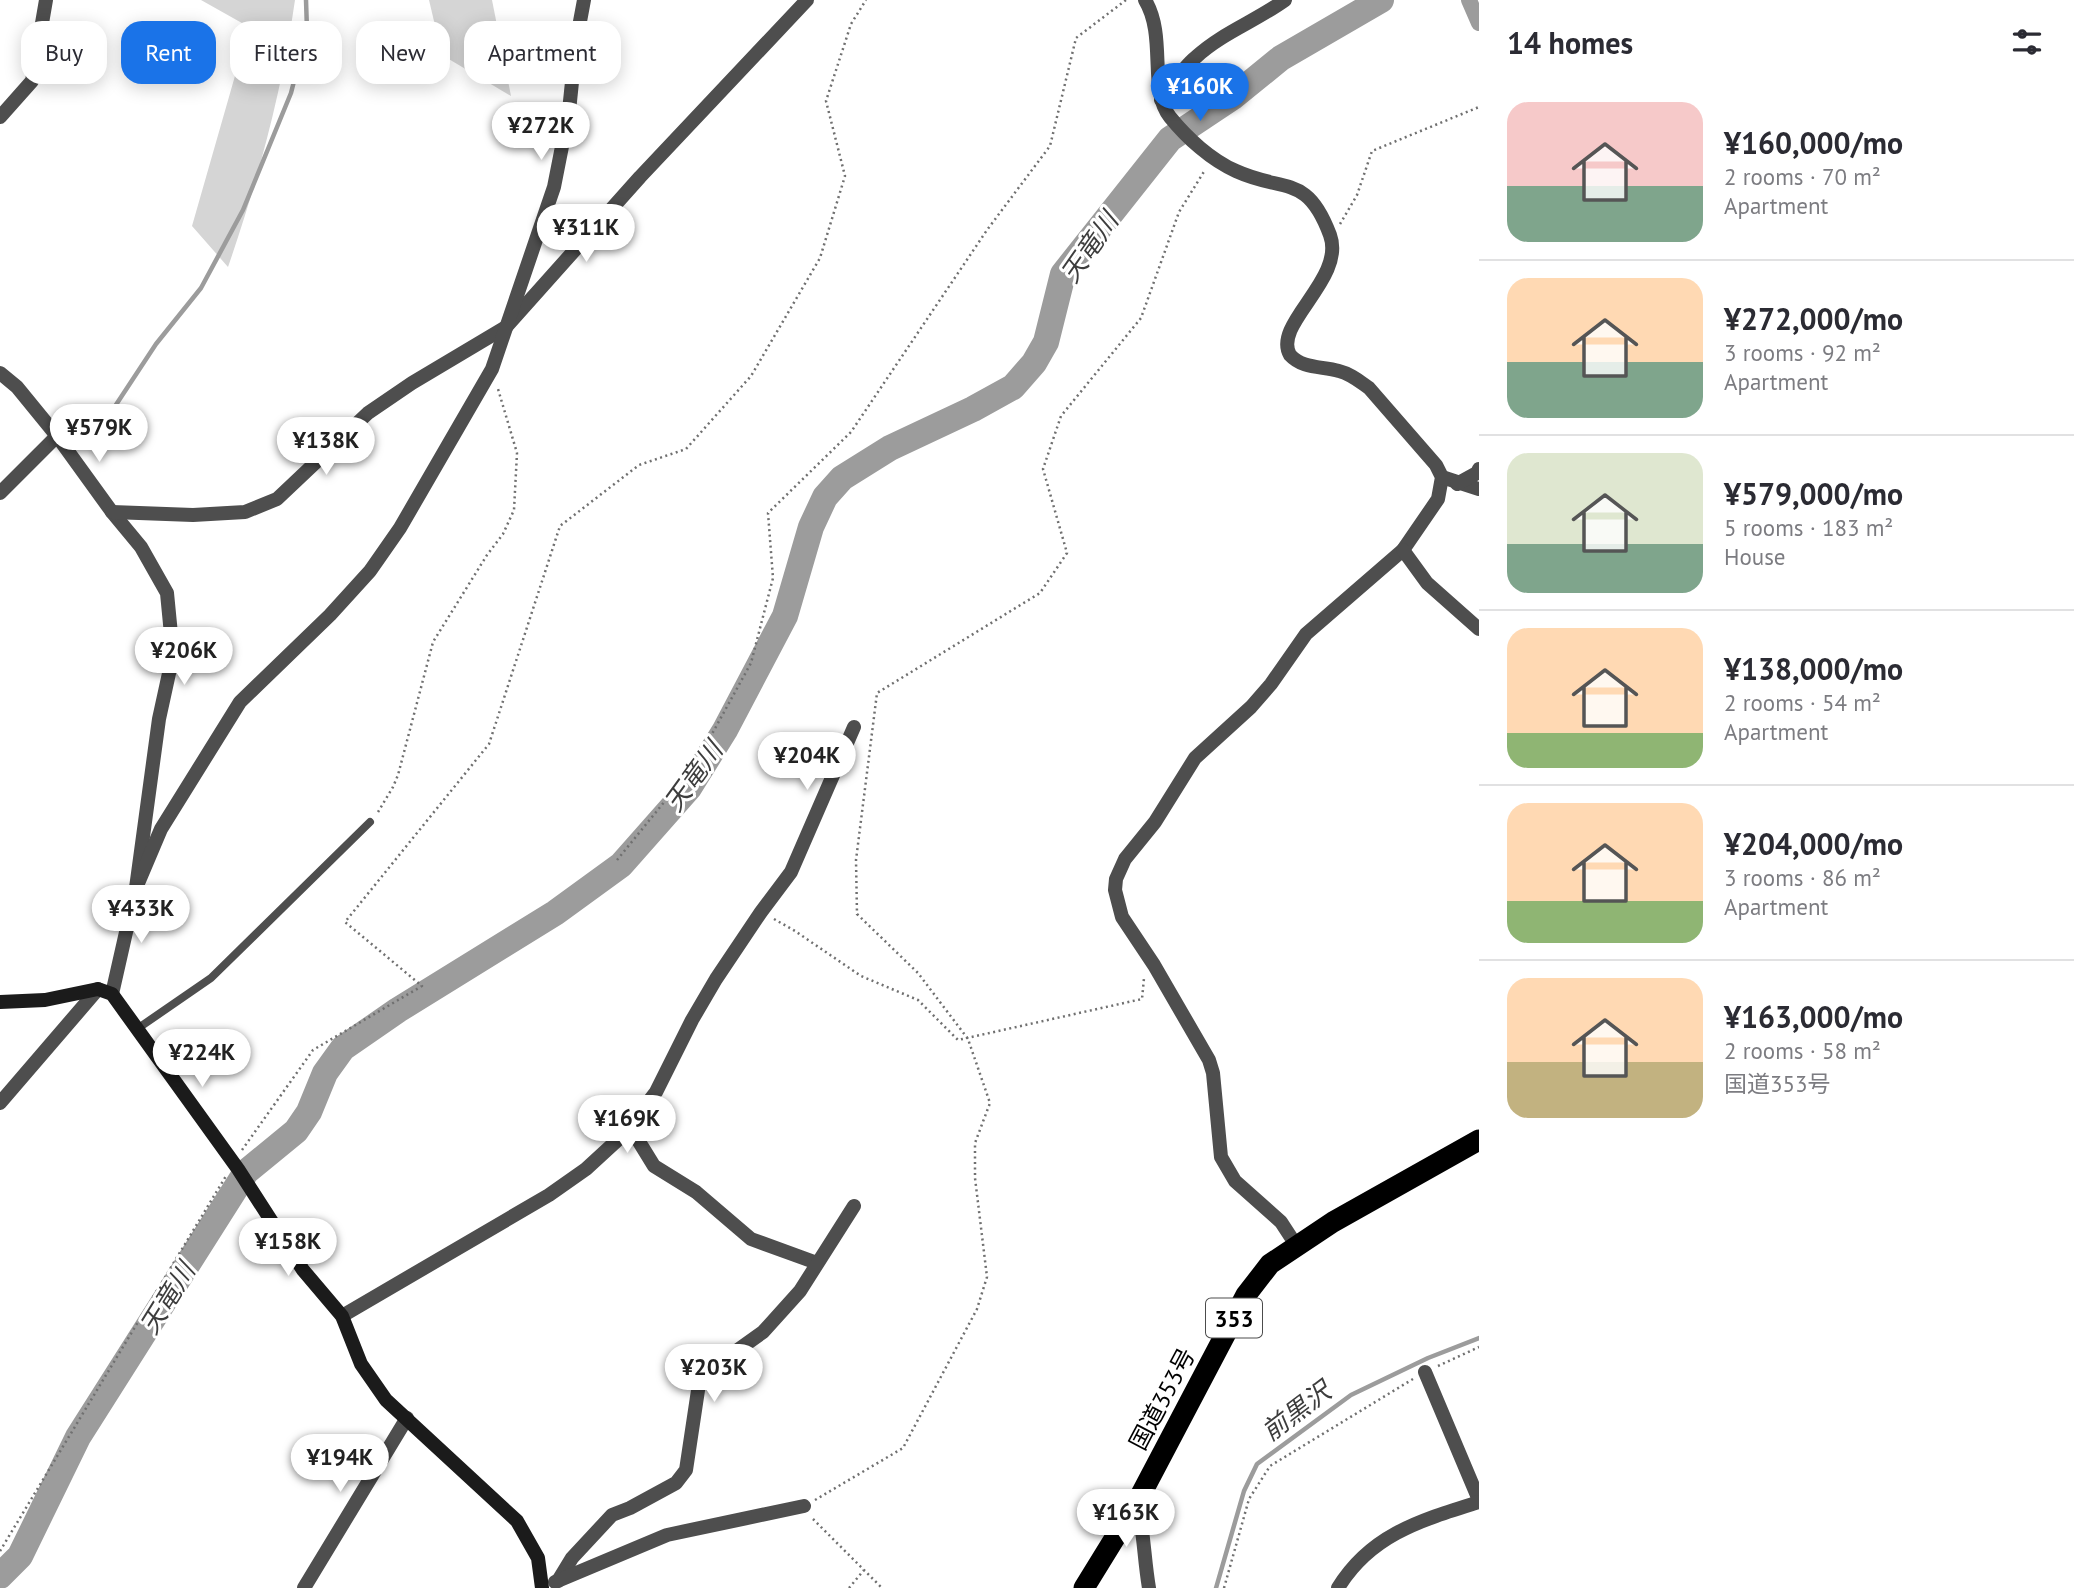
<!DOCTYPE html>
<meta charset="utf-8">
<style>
body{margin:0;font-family:"PT Sans","Noto Sans JP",sans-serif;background:#f2f2f3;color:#2b2b33;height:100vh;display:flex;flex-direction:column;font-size:26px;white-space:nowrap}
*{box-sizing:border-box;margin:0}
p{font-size:23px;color:#7c7c81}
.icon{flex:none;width:38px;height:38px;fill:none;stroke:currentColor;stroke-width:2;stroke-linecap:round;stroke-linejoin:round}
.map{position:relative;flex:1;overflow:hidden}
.sheet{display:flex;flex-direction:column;background:#fff;width:595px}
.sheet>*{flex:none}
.banner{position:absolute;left:21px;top:21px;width:665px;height:63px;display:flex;gap:14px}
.price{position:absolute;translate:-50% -60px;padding:0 16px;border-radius:24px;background:#fff;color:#222;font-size:23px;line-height:46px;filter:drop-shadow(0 2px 4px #0008)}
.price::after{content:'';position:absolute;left:50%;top:42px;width:21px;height:16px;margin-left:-10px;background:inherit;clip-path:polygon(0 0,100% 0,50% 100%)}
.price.selected{background:#1a73e8;color:#fff}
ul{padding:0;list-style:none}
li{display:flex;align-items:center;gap:21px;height:175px;padding:0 28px}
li+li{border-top:2px solid #e1e1e2}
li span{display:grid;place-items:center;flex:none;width:196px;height:140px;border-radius:21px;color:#555}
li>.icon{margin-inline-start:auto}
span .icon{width:84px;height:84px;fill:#fffc;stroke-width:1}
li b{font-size:30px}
h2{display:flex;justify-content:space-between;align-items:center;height:84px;padding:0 28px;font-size:30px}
.pill{padding:0 24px;border-radius:21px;background:#fff;box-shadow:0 4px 18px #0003;font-size:24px;line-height:63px}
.pill.selected{background:#1a73e8;color:#fff}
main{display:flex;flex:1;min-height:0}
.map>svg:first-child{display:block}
.green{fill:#d5d5d5}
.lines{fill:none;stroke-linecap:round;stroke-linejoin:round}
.stream{stroke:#9c9c9c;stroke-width:4.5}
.canal{stroke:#9c9c9c;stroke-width:16}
.river{stroke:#9c9c9c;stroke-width:26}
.path{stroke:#707070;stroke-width:2.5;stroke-dasharray:2 3.5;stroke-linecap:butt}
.lane{stroke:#4e4e4e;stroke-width:8}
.street{stroke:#4e4e4e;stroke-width:14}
.secondary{stroke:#1b1b1b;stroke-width:14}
.highway{stroke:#000;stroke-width:21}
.labels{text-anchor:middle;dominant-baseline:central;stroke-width:6;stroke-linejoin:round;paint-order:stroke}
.shield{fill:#fff;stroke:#4c4c4c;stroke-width:2}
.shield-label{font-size:23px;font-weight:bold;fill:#000}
.street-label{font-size:24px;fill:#000;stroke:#fff}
.water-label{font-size:26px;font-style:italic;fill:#3d3d3d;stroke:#fff}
</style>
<main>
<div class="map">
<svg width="1479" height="1588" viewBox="0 0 1479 1588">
<rect width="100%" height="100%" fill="#fff"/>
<g class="green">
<path d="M201,0H295C282,91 258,180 228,267L192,226L249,27Z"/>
<path d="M429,0H492L511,96L442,55Z"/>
</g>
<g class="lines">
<g class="stream">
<path d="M93,435L102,426L156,344L201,288L243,210L291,93L307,30L306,0"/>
<path d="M1216,1588L1244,1491L1257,1464L1351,1395L1428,1358L1479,1338"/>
</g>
<path class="canal" d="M1469,0L1479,23"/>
<path class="river" d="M0,1576L20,1556L78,1437L246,1172L296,1131L309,1112L325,1073L343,1048L398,1010L555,913L621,865L689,788L725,730L785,616L811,527L825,497L842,478L890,448L973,409L1013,387L1034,363L1046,342L1063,274L1170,139L1233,97L1281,58L1381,0"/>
<g class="path">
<path d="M1340,224L1357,195L1372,151L1479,107"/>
<path d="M378,812L393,787L398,775L433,642L487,555L503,534L514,510L517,453L498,389"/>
<path d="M617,860L696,763L751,663L773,578L768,513L851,432L987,230L1050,146L1076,38L1126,0"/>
<path d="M774,919L795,931L861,976L918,1000L958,1040L1142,999L1144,978"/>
<path d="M242,1150L313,1050L422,986L345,922L489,744L560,526L639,465L686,449L751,376L820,258L845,176L826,101L851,24L866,0"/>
<path d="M1438,1366L1479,1347"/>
<path d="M815,1500L903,1448L977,1309L987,1277L975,1178V1143L990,1103L968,1039L918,973L857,914L856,860L877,693L1040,593L1067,553L1043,469L1061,416L1141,318L1179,212L1205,170"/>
<path d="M813,1519L882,1588"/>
<path d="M0,1551L226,1176"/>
<path d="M849,1588L864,1570"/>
<path d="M1224,1588L1249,1499L1270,1466L1413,1379"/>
</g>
<path class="lane" d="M137,1029L211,978L370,822"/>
<g class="street">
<path d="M1145,0C1167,36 1148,90 1170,117C1187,138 1211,160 1236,171C1284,193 1307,173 1330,235C1346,279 1272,324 1290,355C1303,369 1321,366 1339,371C1351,374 1359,381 1369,388L1436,465L1442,477L1438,499L1403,550L1306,634L1271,684L1251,707L1195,758L1155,822L1125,859L1116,879L1115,890L1122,917L1154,965L1209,1060L1213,1073L1221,1157L1235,1181L1281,1222L1296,1245"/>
<path d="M1161,100C1172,86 1182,68 1196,57C1222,33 1256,21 1285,0"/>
<path d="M0,117L32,81L46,0"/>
<path d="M0,373L17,387L57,436L112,512L141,547L167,593L173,655L159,719L136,888L112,994"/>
<path d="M1442,477L1479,489"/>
<path d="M1457,484L1477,473L1479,469"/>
<path d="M0,493L57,436"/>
<path d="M112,512L193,515L245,512L277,499L368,413L412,383L506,327L640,177L807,0"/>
<path d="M1403,550L1427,583L1479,629"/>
<path d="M136,888L161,829L240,702L330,615L370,571L400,528L492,369L554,187L569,111L576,43L584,0"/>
<path d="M0,1103L98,989"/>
<path d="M630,1127L654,1166L696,1192L751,1239L817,1263"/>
<path d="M342,1316L549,1195L586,1169L623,1135L656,1092L692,1020L716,979L761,912L791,872L854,727"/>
<path d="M1425,1372L1479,1500"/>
<path d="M1137,1502C1144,1531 1144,1559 1149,1588"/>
<path d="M558,1581L572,1558L612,1515L630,1508L676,1483L686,1470L700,1377L763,1332L800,1291L854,1206"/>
<path d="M555,1582L667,1535L804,1506"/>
<path d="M304,1588L407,1418"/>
<path d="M1338,1588C1371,1534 1422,1520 1479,1502"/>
</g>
<path class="secondary" d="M0,1002L45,1000L98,989L112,994L238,1169L303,1270L342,1316L361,1364L386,1400L517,1521L538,1558L542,1588"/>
<path class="highway" d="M1084,1588L1137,1502L1246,1295L1270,1264L1333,1222L1479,1140"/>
</g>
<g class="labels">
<rect class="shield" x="1206" y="1298.5" width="56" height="39" rx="5"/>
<g class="shield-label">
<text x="1234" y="1318">353</text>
</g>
<g class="street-label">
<text transform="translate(1162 1399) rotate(-62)">国道353号</text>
</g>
<g class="water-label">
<text transform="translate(1089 247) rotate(-55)">天竜川</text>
<text transform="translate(693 776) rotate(-54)">天竜川</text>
<text transform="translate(167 1298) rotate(-58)">天竜川</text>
<text transform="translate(1296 1411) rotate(-37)">前黒沢</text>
</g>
</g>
</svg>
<b class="price selected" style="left:1200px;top:123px">¥160K</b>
<b class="price" style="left:541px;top:162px">¥272K</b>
<b class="price" style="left:586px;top:264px">¥311K</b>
<b class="price" style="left:99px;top:464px">¥579K</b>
<b class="price" style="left:326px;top:477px">¥138K</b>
<b class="price" style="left:184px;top:687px">¥206K</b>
<b class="price" style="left:807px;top:792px">¥204K</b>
<b class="price" style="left:141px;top:945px">¥433K</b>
<b class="price" style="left:202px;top:1089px">¥224K</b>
<b class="price" style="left:627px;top:1155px">¥169K</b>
<b class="price" style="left:288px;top:1278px">¥158K</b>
<b class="price" style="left:714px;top:1404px">¥203K</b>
<b class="price" style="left:340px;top:1494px">¥194K</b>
<b class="price" style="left:1126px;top:1549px">¥163K</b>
<div class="banner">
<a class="pill">Buy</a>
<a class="pill selected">Rent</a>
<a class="pill">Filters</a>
<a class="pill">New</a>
<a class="pill">Apartment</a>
</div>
</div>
<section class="sheet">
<h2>14 homes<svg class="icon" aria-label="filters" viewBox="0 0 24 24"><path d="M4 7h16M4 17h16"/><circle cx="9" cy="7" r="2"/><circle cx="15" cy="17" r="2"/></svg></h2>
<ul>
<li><span style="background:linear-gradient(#f6c9c9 60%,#7fa58c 0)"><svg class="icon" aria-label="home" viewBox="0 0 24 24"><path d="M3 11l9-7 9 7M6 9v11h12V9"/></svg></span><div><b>¥160,000/mo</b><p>2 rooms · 70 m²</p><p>Apartment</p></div></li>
<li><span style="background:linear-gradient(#ffd9b3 60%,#7fa58c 0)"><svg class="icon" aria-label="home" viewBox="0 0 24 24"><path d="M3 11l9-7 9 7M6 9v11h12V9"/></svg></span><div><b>¥272,000/mo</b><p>3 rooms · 92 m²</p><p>Apartment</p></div></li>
<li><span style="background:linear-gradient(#dfe7d0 65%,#7fa58c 0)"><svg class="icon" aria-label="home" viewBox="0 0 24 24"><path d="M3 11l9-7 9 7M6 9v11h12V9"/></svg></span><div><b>¥579,000/mo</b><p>5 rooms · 183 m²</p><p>House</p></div></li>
<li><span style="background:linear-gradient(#ffd9b3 75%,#8fb573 0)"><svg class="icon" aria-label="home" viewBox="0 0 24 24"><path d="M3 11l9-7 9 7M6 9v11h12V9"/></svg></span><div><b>¥138,000/mo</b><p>2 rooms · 54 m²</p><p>Apartment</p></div></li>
<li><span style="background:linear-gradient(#ffd9b3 70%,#8fb573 0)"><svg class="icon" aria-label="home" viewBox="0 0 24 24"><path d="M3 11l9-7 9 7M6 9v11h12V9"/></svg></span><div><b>¥204,000/mo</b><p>3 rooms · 86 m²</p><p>Apartment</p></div></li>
<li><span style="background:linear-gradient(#ffd9b3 60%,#c2b280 0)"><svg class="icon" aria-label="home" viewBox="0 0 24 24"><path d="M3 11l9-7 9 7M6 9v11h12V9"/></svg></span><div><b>¥163,000/mo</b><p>2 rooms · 58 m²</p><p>国道353号</p></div></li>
</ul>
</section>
</main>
